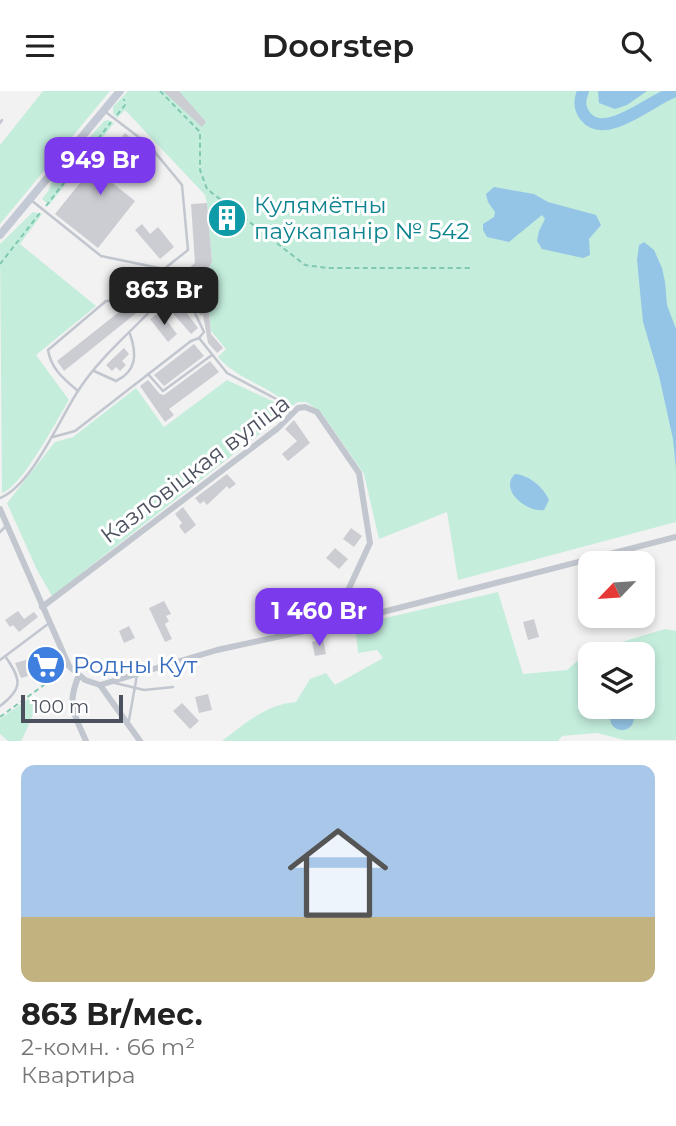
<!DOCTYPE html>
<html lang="ru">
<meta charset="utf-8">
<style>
body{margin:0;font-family:Montserrat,sans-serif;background:#f2f2f2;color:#222;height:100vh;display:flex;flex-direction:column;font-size:26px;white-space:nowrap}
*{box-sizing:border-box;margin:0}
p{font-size:23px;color:#767676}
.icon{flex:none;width:38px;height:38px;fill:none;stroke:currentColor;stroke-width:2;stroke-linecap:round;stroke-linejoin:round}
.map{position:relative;height:650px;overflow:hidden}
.panel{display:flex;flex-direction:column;background:#fff;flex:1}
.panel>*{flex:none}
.needle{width:46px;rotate:245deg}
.tools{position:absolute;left:578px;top:460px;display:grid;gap:14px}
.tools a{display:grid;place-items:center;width:77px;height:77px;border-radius:14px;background:#fff;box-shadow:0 4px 10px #0003;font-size:35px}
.scale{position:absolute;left:21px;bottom:18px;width:102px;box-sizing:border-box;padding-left:7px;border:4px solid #4b515e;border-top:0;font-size:19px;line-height:24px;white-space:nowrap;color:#4b515e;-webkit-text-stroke:5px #fff;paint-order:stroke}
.price{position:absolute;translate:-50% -60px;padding:0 16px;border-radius:14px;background:#7c3aed;color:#fff;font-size:23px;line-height:46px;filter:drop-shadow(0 2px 4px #0008)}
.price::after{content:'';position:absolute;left:50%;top:42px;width:21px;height:16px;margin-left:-10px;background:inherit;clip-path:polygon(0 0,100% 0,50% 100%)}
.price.current{background:#222;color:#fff}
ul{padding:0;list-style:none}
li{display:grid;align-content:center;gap:14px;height:371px;padding:0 21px}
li+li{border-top:2px solid #e0e0e0}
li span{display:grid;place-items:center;height:217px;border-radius:14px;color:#555}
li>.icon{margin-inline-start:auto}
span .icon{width:126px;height:126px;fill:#fffc;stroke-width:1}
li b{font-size:30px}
header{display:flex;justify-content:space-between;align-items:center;height:91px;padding:0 21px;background:#fff;font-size:32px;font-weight:600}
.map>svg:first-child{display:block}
.green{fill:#c4eddc;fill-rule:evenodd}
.water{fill:#95c5e6}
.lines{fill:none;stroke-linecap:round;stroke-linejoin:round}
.river{stroke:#95c5e6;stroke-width:12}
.building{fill:#cccdd3}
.path{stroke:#7fc8b2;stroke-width:2;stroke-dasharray:5 3.5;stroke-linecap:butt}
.service{stroke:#c1c6cf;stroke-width:2.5}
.minor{stroke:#c1c6cf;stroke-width:6}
.secondary{stroke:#c4c9d6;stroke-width:8}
.labels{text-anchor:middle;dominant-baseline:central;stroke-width:6;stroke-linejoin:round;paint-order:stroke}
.culture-label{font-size:23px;fill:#0d838f;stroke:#fff;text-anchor:start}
.street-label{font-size:23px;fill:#4b515e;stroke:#fff}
.shop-label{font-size:23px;fill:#366cbe;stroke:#fff;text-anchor:start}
</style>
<header><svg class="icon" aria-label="menu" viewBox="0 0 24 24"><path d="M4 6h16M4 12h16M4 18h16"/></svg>Doorstep<svg class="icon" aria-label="search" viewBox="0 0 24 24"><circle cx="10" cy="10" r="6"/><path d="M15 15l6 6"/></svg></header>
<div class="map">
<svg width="676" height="650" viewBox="0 0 676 650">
<rect width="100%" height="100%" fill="#f3f2f2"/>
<g class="green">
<path d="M43,0H110L0,133V54Z"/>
<path d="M128,0H676V431L458,489L447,421L379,448L364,383L321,321L306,311H298L291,316C269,294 239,290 218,266L226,258L211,240L208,212L197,199L166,215L205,183L212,171L207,112L205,104L125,19L117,27L113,22V16Z"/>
<path d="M108,29L114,32L49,114L42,108L49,99L52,89L104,30Z"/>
<path d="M33,121L42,123L20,153L96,215L36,264L69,309C56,330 23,395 2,402L0,153Z"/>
<path d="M227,289L283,315L284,324L52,505L37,479L7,412L55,351L73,346L136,297L164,336Z"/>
<path d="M498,501L523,583L567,579L588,561L665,538L676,540V649H624L597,642L562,645L558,650H222C245,633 266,613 296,611L310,588L326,582L335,594L383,567L377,559L358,562L355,534ZM590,564H642V616H590Z"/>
<path d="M28,608L32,611L35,620C29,630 27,640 21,650H8L0,643V628Z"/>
</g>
<g class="water">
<path d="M598,0H647L627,14L615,18L599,12Z"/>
<path d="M494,96L534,103L548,111L596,124L601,134L589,148L590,164L583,167L542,158L537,150L539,140L545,128L542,124L509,151L487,146L483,139V133L494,126L495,121L488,111L486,103Z"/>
<path d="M644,151L654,159L662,177L665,191L667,214L676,238V378L673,348L659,285L643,231L637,169L639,154Z"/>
<path d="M515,383C529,384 543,396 549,409L544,419C528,422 498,399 515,383Z"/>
<circle cx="622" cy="627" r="12"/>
</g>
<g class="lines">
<path class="river" d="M583,0C579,10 579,18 586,26C606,50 653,7 676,0"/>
</g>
<g class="building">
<path d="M163,0H179L206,31L202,36Z"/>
<path d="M125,42L139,54L110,90L135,110L98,157L55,123L93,76L95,78Z"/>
<path d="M207,112L212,171L205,183L192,194L208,212L211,243L223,257L217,262L208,252L203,224H200L197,217L193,216L190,222L186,221L198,237L191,243L157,204L195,172L191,113Z"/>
<path d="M142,133L150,143L158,136L174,156L160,168L135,139Z"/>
<path d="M133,210L140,219L64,280L57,270Z"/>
<path d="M160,221L177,243L168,251L150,228Z"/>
<path d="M194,253L204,265L164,295L154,284Z"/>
<path d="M124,257L129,263L122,270L126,274L120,280L116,276L112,280L106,274Z"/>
<path d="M210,270L219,281L169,318L174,324L165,331L140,295L148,289L160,303L164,304Z"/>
<path d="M294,329L310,352L288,370L282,363L297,350L285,338Z"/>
<path d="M227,383L236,393L229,398L227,395L207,414L204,410L200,413L195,407Z"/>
<path d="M183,416L196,434L185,443L179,435L182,432L175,423Z"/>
<path d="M351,437L362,445L354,456L343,448Z"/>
<path d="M335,457L348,468L339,478L326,467Z"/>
<path d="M164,510L171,523L166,525L169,530L165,533L172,548L165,551L149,517Z"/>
<path d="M18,520L24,528L34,521L38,526L19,541L13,534L10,536L5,529Z"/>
<path d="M534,528L539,546L528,549L523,531Z"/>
<path d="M129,535L135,547L124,552L119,540Z"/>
<path d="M323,548L326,563L315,565L312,551Z"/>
<path d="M49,564L56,580L44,585L40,575L26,579L28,585L21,587L15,572L29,568L30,572Z"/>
<path d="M208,603L212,619L199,622L195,606Z"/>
<path d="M182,612L199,630L190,638L173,620Z"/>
</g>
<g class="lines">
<g class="path">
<path d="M160,0L200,41V79L207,98L305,174L328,177H470"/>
<path d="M117,24L125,14L124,8"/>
<path d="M46,115L111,31"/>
<path d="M0,173L40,122"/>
<path d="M0,626L63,580"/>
</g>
<g class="service">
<path d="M0,32L2,29"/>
<path d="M31,109L101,165L164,178L188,159L182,94L149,54L107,22"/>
<path d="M194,220L204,241L199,247L227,282L282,311L291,323"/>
<path d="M94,280L116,290C137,280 137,263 130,243"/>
<path d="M148,283L163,300L212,264"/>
<path d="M78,300C64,288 51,278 48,259L106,210L129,209"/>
<path d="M53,346L75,340L191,250L199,247"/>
<path d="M0,407C32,394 59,329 78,300C98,268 131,241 157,213"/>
<path d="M0,441L7,434"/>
<path d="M0,569L48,533"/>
<path d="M115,592L144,599L173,596"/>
<path d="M0,615C24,597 21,588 5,565"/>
<path d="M129,629L137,584"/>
</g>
<g class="minor">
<path d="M0,418L69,575L85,589L100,594L140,650"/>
<path d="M42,516L278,337L298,317L305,316L317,321L359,382L370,452L332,534"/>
<path d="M79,584C66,615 74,622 86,650"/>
<path d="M100,594L217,559L332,534L676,446"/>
</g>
<path class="secondary" d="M0,144L120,0"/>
</g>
<defs>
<g id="building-disc" transform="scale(2.0125)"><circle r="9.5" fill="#0f9aa8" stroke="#fff"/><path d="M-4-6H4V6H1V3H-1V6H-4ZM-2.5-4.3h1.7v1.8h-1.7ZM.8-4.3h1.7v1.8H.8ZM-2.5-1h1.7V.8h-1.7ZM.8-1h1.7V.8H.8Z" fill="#fff"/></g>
<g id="supermarket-disc" transform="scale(2.0125)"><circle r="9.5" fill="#3f7fe0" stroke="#fff"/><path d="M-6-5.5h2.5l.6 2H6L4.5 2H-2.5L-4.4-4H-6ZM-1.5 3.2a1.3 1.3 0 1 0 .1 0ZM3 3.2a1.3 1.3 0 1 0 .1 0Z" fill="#fff"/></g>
</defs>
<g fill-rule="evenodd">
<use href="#building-disc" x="227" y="127"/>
<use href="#supermarket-disc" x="46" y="574"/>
</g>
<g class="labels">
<g class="culture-label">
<text x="254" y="114">Кулямётны<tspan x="254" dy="26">паўкапанір № 542</tspan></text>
</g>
<g class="street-label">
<text transform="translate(195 378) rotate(-37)">Казловіцкая вуліца</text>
</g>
<g class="shop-label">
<text x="73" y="574">Родны Кут</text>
</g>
</g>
</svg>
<div class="tools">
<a><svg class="needle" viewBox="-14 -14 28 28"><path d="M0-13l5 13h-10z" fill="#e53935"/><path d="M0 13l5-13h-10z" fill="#767676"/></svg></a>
<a><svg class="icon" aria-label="layers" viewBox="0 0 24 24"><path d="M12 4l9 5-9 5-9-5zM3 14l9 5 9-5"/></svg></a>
</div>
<div class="scale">100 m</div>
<b class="price" style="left:100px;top:106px">949 Br</b>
<b class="price current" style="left:164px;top:236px">863 Br</b>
<b class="price" style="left:319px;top:557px">1 460 Br</b>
</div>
<section class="panel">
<ul>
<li><span style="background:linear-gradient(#a9c7e8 70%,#c2b280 0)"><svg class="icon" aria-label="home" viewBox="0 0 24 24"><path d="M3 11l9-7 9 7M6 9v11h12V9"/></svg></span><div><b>863 Br/мес.</b><p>2-комн. · 66 m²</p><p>Квартира</p></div></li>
</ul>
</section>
